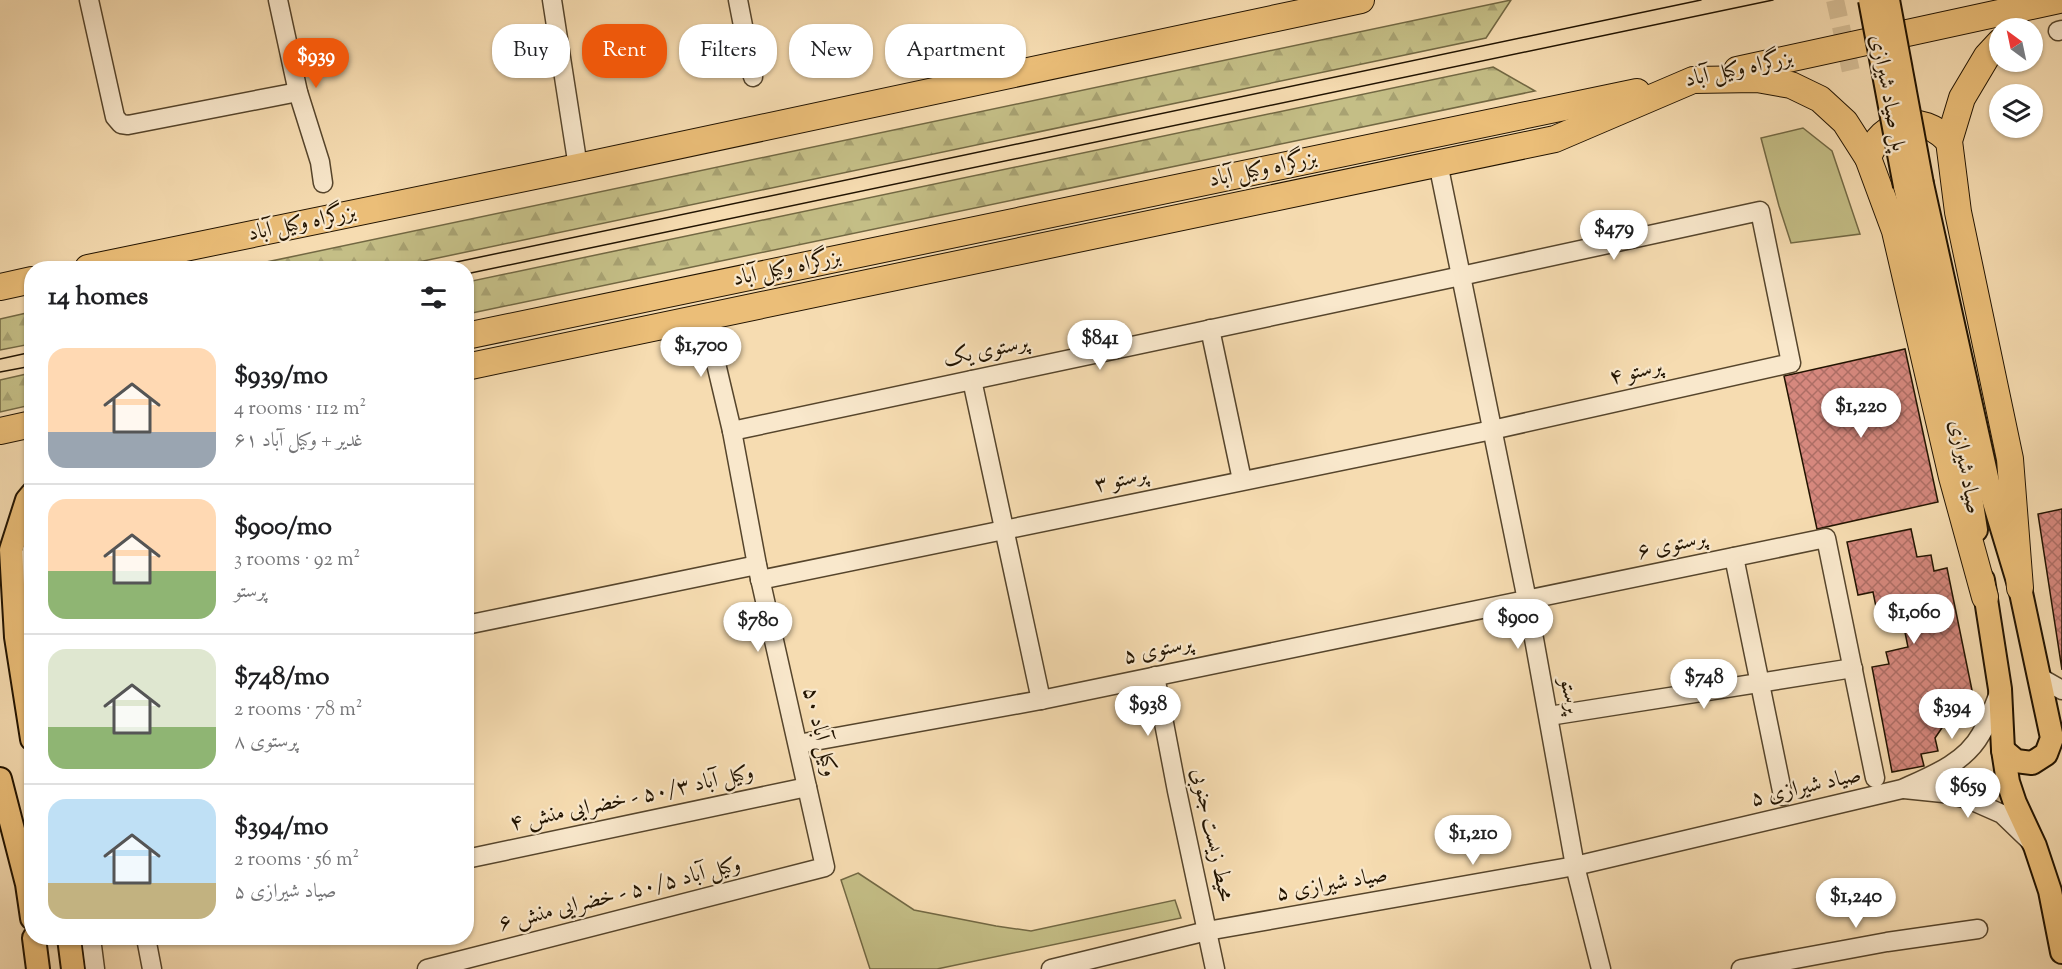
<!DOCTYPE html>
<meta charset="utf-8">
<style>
body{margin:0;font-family:"Sorts Mill Goudy",Amiri,serif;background:#f2f2f2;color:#202124;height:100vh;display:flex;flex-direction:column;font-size:22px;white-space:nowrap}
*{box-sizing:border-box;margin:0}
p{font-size:20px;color:#757577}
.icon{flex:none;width:33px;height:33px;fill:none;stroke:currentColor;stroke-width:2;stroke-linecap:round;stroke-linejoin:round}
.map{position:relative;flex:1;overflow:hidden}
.details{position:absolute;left:24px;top:261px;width:450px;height:684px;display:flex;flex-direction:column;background:#fff;border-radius:24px;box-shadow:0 2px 4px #0004}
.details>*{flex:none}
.banner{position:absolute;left:492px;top:24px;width:570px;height:54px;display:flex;gap:12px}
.needle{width:39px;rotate:327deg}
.controls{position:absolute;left:1989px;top:18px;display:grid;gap:12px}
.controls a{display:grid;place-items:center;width:54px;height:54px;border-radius:50%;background:#fff;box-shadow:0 2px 4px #0004;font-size:30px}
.price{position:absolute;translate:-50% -51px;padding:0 14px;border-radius:21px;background:#fff;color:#222;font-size:20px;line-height:39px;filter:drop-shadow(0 2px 3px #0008)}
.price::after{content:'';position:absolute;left:50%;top:36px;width:18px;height:14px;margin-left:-9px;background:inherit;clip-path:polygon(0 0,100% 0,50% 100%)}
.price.selected{background:#ea580c;color:#fff}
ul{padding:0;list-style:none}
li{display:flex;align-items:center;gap:18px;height:150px;padding:0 24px}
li+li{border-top:2px solid #e0e0e0}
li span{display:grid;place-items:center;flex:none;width:168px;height:120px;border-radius:18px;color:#555}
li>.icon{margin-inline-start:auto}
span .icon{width:72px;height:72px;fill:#fffc;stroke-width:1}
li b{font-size:26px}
h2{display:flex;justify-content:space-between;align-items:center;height:72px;padding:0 24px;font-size:26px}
.pill{padding:0 21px;border-radius:24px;background:#fff;box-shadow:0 2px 4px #0004;font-size:21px;line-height:54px}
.pill.selected{background:#ea580c;color:#fff}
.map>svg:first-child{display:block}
.forest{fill:url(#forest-firs);stroke:#726843;stroke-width:1.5}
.green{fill:#c4be86;stroke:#726843;stroke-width:1.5}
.building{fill:url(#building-cross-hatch);stroke:#211300;stroke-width:1.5}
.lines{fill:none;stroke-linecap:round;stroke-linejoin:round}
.minor-tunnel{stroke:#d6be96;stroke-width:18;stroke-dasharray:18 9;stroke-linecap:butt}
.minor-casing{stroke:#56452c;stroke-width:21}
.major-casing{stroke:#211300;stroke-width:26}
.highway-casing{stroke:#211300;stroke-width:28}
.minor{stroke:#f9e8cc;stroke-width:18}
.major{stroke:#ebbe78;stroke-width:22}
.highway{stroke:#ebbe78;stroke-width:26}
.tram{stroke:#211300;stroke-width:1.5}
.major-bridge-casing{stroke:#211300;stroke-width:26;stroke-linecap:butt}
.major-bridge{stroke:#ebbe78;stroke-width:22}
.labels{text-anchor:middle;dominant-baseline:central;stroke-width:4.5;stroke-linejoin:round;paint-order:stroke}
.street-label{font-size:22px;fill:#211300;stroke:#f9e8cc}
</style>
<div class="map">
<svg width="2062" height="969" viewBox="0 0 2062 969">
<defs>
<pattern id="forest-firs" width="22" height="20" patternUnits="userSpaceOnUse" patternTransform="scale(1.5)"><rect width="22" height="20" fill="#c4be86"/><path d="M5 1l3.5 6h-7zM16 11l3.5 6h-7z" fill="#a8a272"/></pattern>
<pattern id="building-cross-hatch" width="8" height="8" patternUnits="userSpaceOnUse" patternTransform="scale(1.5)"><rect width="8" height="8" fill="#d6887e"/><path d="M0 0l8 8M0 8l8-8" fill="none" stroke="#ad6e65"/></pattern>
</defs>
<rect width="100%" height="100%" fill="#f6dcb1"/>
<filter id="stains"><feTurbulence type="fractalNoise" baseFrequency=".00333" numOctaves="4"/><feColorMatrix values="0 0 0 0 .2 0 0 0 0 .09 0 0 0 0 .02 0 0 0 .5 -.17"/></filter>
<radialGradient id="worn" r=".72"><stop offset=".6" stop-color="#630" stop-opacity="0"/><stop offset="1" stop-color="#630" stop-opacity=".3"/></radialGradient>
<g class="forest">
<path d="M1511,0L1486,38L390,268H238Z"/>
<path d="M1493,67L1535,91L467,314V282Z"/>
<path d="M31,312V344L0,350V319Z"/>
<path d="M31,373V405L0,412V380Z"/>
</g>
<g class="green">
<path d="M1803,128L1832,151L1860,234L1791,243L1779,206L1761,138Z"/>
<path d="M858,873L914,910L996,926L1031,931L1175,900L1181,918L937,969H870L841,880Z"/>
</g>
<g class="building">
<path d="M1905,349L1938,502L1817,529L1784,376Z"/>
<path d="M2062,509V670L2038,514Z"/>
<path d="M1911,529L1917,557L1931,555L1934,571L1947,568L1974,700L1959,703L1935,738L1938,751L1921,754L1924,766L1892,772L1872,667L1889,664L1886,652L1908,647L1899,603L1876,607L1873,592L1858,595L1847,542Z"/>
</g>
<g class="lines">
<path class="minor-tunnel" d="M1835,0L1852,76"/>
<g class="minor-casing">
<g id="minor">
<path d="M89,0L115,117L121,124L128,125L298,92"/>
<path d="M278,0L298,92L320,162L323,183"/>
<path d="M552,0L578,167"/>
<path d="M738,0L753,77"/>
<path d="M2058,31L2062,30"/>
<path d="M1438,163L1527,600L1575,866L1601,969"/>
<path d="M1210,329L1242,480"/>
<path d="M972,380L1041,700"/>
<path d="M732,431L1461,276L1760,211L1791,363L1492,430L760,580"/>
<path d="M32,549L30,556L32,600"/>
<path d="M1734,557L1783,796"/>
<path d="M466,625L757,565"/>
<path d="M1155,676L1177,791L1215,969"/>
<path d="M2039,677L2062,690"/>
<path d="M1549,716L1853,668"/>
<path d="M798,744L1041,700L1826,538L1875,778"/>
<path d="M1904,789L1943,793L1968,799L2002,814L2030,841"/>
<path d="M466,859L807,787"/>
<path d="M91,938L95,969"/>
<path d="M146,938L152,969"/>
<path d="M427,969L825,867L757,565L732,431L705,317"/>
<path d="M1051,969L1207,931L1575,866L1902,789C1931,776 1965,763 1981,734C1989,721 1994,705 2000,691"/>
<path d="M1741,969L1887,942L1978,929"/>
</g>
</g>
<g class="major-casing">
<g id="major">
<path d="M1922,184L1988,482L2020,588L2052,738L2046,754L2032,763L2016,761L2003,750"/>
<path d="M1905,186L1969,484L1976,530"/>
<path d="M32,494L27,500L11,550L16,637L32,739"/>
<path d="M1983,580L2000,689L2003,750L2008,782L2015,803L2035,846L2050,891L2062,952"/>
<path d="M0,779L27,884L32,918"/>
<path d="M34,938L38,969"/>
<path d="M69,938L73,969"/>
</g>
</g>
<g class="highway-casing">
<g id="highway">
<path d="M2000,42L1987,56L1962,98L1949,141L1958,212L2010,459L2020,588"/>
<path d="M1737,70L2059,0"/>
<path d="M1868,158C1882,119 1921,112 1949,141"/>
<path d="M88,268L578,167L1361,0"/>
<path d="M0,287L32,280"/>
<path d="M466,336L1637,92"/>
<path d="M466,367L1555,139L1693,80L1757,79L1791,85L1820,99L1845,122L1868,158L1895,231L1952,477L1985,597"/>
<path d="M0,431L32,424"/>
</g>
</g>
<use href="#minor" class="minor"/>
<use href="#major" class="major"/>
<use href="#highway" class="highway"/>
<g class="tram">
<path d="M428,268L1701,0"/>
<path d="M466,274L1773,0"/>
<path d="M0,359L32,352"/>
<path d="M0,372L32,366"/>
</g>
<g class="major-bridge-casing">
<g id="major-bridge">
<path d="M1870,0L1905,186"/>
<path d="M1888,0L1922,184"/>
</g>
</g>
<use href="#major-bridge" class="major-bridge"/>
</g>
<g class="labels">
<g class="street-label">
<text transform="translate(1739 70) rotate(-12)">بزرگراه وکیل آباد</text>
<text transform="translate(1887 93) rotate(79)">پل صیاد شیرازی</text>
<text transform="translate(1263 170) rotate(-12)">بزرگراه وکیل آباد</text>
<text transform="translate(302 224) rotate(-12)">بزرگراه وکیل آباد</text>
<text transform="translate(787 269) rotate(-12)">بزرگراه وکیل آباد</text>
<text transform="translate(986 352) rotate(-12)">پرستوی یک</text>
<text transform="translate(1636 373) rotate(-13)">پرستو ۴</text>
<text transform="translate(1964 467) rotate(79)">صیاد شیرازی</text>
<text transform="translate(1121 481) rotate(-12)">پرستو ۳</text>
<text transform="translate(1672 546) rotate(-12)">پرستوی ۶</text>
<text transform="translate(1158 651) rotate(-12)">پرستوی ۵</text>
<text transform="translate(1569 696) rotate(79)">پرستو</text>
<text transform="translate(819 732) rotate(77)">۵۰ وکیل آباد</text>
<text transform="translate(1806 788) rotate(-13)">صیاد شیرازی ۵</text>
<text transform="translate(632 799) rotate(-12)">وکیل آباد ۵۰/۳ - خضرایی منش ۴</text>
<text transform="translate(1211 835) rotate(78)">محیط زیست جنوبی</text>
<text transform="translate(1332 885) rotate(-10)">صیاد شیرازی ۵</text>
<text transform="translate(620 895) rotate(-14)">وکیل آباد ۵۰/۵ - خضرایی منش ۶</text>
</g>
</g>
<rect width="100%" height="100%" filter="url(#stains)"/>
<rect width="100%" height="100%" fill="url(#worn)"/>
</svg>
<div class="controls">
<a><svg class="needle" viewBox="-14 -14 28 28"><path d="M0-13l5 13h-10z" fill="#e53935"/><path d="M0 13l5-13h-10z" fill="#757577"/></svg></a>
<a><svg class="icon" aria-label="layers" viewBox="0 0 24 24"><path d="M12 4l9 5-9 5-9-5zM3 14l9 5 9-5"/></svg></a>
</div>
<b class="price selected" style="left:316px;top:89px">$939</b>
<b class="price" style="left:1614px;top:261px">$479</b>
<b class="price" style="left:1100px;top:371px">$841</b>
<b class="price" style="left:701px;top:378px">$1,700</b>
<b class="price" style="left:1861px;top:439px">$1,220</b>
<b class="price" style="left:1914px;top:645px">$1,060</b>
<b class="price" style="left:1518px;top:650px">$900</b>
<b class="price" style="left:758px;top:653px">$780</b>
<b class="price" style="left:1704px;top:710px">$748</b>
<b class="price" style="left:1148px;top:737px">$938</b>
<b class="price" style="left:1952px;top:740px">$394</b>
<b class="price" style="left:1968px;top:819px">$659</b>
<b class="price" style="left:1473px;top:866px">$1,210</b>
<b class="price" style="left:1856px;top:929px">$1,240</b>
<div class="banner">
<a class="pill">Buy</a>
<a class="pill selected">Rent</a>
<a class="pill">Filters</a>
<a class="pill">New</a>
<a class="pill">Apartment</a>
</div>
<section class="details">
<h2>14 homes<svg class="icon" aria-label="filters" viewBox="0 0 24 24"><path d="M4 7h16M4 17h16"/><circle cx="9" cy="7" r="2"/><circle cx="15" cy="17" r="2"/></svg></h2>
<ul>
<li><span style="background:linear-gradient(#ffd9b3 70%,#9aa5b1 0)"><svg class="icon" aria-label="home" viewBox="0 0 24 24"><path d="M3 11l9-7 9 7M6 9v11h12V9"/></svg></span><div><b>$939/mo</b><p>4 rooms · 112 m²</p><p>غدیر + وکیل آباد ۶۱</p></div></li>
<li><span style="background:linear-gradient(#ffd9b3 60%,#8fb573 0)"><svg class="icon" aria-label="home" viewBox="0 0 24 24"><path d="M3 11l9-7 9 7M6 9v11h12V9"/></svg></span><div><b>$900/mo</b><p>3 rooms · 92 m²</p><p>پرستو</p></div></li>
<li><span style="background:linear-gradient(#dfe7d0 65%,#8fb573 0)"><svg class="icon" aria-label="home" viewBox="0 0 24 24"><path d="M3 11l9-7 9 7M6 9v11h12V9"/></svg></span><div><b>$748/mo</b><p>2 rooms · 78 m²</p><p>پرستوی ۸</p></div></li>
<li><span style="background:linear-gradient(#bfe0f5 70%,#c2b280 0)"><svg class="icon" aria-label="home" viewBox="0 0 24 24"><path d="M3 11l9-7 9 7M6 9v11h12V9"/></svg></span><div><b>$394/mo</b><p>2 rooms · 56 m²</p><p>صیاد شیرازی ۵</p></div></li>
</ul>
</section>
</div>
